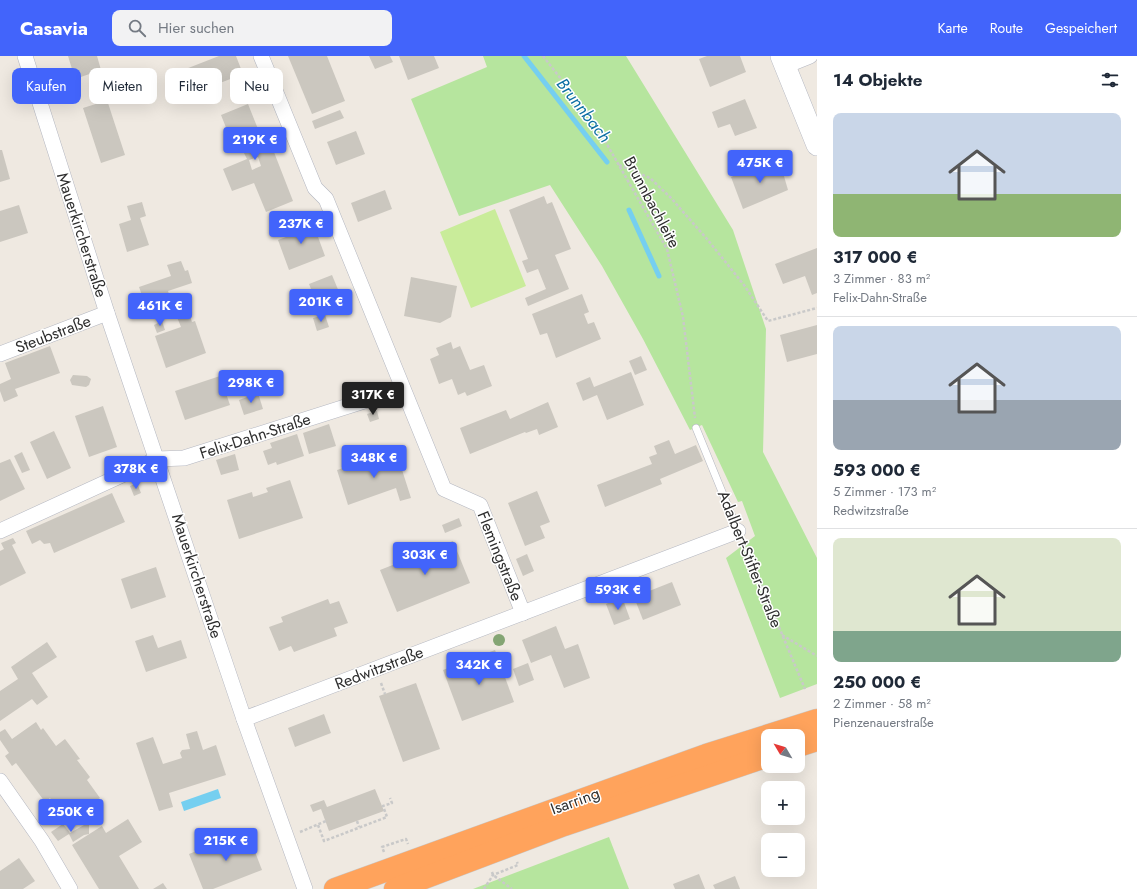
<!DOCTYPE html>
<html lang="de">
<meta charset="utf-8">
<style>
body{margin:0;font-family:Jost,sans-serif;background:#f2f2f3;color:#1f2937;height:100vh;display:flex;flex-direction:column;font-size:15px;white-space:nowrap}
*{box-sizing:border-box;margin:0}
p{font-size:13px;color:#747a83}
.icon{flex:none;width:22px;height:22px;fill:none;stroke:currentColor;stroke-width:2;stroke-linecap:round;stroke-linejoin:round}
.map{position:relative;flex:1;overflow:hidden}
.side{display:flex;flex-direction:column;background:#fff;width:320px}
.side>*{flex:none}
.banner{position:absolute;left:12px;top:12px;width:380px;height:36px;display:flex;gap:8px}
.needle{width:26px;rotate:308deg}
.fabs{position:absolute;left:761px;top:673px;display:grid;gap:8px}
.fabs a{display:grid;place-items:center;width:44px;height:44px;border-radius:8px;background:#fff;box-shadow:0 4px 16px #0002;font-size:20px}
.price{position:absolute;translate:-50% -34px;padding:0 9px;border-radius:4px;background:#4264fb;color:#fff;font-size:13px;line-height:26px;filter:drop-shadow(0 1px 2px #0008)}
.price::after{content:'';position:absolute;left:50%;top:24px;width:12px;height:9px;margin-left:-6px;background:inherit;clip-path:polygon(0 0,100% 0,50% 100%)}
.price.active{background:#222;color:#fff}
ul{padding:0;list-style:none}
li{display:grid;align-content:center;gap:8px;height:212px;padding:0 16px}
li+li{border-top:1px solid #e0e1e3}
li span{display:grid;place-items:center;height:124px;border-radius:8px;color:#555}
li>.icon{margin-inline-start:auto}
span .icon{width:72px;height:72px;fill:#fffc;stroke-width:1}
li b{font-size:17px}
h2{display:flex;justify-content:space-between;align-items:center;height:48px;padding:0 16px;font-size:17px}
.tag{padding:0 14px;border-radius:8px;background:#fff;box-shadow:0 4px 16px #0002;font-size:14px;line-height:36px}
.tag.active{background:#4264fb;color:#fff}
header{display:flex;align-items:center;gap:24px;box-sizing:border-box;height:56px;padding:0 20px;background:#4264fb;color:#fff}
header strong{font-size:19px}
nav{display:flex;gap:22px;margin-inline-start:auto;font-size:14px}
.search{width:280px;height:36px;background:#f2f2f3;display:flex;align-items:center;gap:10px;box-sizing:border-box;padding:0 14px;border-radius:8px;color:#747a83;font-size:15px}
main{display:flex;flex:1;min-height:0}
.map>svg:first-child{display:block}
.green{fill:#b6e59e}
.pitch{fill:#c9ec9a}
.water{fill:#75cff0}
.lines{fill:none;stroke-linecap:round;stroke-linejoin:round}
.stream{stroke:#75cff0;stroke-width:5}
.building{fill:#cbc7bf;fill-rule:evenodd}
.lane-casing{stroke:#b4b7c1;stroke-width:8}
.street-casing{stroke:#b4b7c1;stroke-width:16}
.secondary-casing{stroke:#b4b7c1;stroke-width:22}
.highway-casing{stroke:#c9c9c9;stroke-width:23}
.path{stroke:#c9c9c9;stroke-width:2.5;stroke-dasharray:3 2;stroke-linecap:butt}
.lane{stroke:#fff;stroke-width:7}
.street{stroke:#fff;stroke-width:15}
.secondary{stroke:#fff;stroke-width:21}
.highway{stroke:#ffa35c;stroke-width:22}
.tree{fill:#84a574}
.labels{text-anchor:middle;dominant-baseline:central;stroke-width:3;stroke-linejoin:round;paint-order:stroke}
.street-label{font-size:16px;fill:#2e2e2e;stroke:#fff}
.water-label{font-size:17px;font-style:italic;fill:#0d6fa3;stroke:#fff}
</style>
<header>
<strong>Casavia</strong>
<div class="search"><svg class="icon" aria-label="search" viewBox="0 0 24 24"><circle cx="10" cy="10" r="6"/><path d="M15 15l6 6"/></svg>Hier suchen</div>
<nav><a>Karte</a><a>Route</a><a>Gespeichert</a></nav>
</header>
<main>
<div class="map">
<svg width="817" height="833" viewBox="0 0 817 833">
<rect width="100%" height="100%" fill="#efe9e1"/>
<g class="green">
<path d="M483,0H626L733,174L766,273L763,396L817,502V628L780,642L726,502L755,480L742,445L738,446L702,369L690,374L643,283L602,210L550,129L459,160L411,43L487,11Z"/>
<path d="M609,781L629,833H473Z"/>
</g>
<path class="pitch" d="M495,153L526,230L471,252L440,176Z"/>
<path class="water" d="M218,733L221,742L184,755L181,746Z"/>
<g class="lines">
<g class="stream">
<path d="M524,0L607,106"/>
<path d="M629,154L659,220"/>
</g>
</g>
<g class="building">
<path d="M68,0H97L101,14L75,23Z"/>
<path d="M219,0H236L243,18L187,40L178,16Z"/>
<path d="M288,0H327L345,45L312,58Z"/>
<path d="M369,0H390L393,6L375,13Z"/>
<path d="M399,0H434L439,12L408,24Z"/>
<path d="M707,0H740L746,16L710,31L699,3Z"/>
<path d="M115,23L121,40L107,44L125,99L101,107L83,52L102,46L97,29Z"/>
<path d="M745,43L757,72L735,80L730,68L718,72L712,56Z"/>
<path d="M248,48L262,83L256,85L258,89L255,90L258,96L272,91L293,145L266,156L254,127L232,135L223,113L247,103L241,91L235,94L221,59ZM258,101L261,110L252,114L249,104Z"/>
<path d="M340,54L344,62L315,73L312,65Z"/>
<path d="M356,75L365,98L336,109L327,86Z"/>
<path d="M0,94H2L10,123L0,126Z"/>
<path d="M779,103L788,134L743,153L731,121Z"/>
<path d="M385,134L392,153L358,166L351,147Z"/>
<path d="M544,140L547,148L552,146L571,193L555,199L569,233L528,250L525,242L546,233L538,213L527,217L522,205L528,203L509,154Z"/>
<path d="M142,146L146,160L140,162L149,189L127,196L119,168L131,164L127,150Z"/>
<path d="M19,149L28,177L0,186V155Z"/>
<path d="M309,164L312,171L314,170L325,200L289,214L278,184L286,181L284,174Z"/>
<path d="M817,192V237L812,239L805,220L783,228L775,208Z"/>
<path d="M181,205L185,215L188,214L192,227L168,235L173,250L149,259L139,231L171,220L167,209Z"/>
<path d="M332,219L344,248L321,257L309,228Z"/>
<path d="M411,221L457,230L451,261L440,267L404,260Z"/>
<path d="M582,238L589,256L584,258L588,268L594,266L601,283L556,302L547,277L540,279L532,258Z"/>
<path d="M189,257L192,266L195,265L206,297L166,312L155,280L181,271L177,261Z"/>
<path d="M325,259L329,271L317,275L313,262Z"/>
<path d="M162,265L165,274L157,277L154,269Z"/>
<path d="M817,269V298L787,306L780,279Z"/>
<path d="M451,286L453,293L460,290L470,314L484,309L492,330L467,340L465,336L458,339L452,323L439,328L430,303L439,299L436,292Z"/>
<path d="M50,290L60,317L15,333L18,340L4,346L0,335V328L11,323L5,307Z"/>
<path d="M641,300L647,314L635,319L629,305Z"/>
<path d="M631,316L644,349L607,364L597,339L583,345L576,327L590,321L594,331Z"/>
<path d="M73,319L87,320L91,323L89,329L86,331L72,329L70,324Z"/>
<path d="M220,320L230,349L185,364L175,335Z"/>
<path d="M258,337L263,353L244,359L239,344Z"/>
<path d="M548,346L558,371L539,379L537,373L526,377L525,376L470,398L460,372L506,354L510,363Z"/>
<path d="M103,350L117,391L89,401L75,360Z"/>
<path d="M377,355L379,363L370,366L367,358Z"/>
<path d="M329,368L336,390L309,398L303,377Z"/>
<path d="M54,375L71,412L47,423L30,386Z"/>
<path d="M297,378L304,400L277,409L276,406L268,409L263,395L272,392L270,387Z"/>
<path d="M669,384L675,398L696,389L703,405L660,423L662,428L605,451L597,429L652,408L649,401L657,398L654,390Z"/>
<path d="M396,395L411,442L400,445L396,432L348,449L337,414Z"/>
<path d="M22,396L30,414L22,417L14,400Z"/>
<path d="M235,398L239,414L221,419L216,404Z"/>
<path d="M10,403L25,433L0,445V407Z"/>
<path d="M290,424L303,462L239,483L227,444L252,436L253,441L268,436L266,432Z"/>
<path d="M137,427L141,437L134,440L130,430Z"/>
<path d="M537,435L550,466L540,470L545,482L525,490L508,447Z"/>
<path d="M112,437L125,466L54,497L50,487L44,488L40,484L32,488L26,475Z"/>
<path d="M459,462L462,470L445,477L442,469Z"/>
<path d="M13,482L16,487L12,489L26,517L0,530V495L4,493L1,487Z"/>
<path d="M453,485L470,527L397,556L380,514Z"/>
<path d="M527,498L534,515L523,520L516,503Z"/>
<path d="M156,511L166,541L131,553L121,523Z"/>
<path d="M672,526L681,549L643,564L634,541Z"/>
<path d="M622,541L630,563L614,569L606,548Z"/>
<path d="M328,543L330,548L339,545L348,567L334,572L337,580L294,596L291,590L279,595L269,571L283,566L281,561Z"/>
<path d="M556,570L565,593L578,588L590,622L564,632L551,599L531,607L522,584Z"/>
<path d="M153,579L158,592L181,584L187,602L146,616L135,585Z"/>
<path d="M47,586L57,601L32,617L48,641L37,649L32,643L0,665V635L18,623L11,611Z"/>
<path d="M495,594L514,646L462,665L443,614Z"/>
<path d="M528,607L534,624L519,630L513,613Z"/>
<path d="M416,627L440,693L403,706L379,640Z"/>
<path d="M324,658L331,677L295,691L288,672Z"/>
<path d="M36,666L41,674L43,672L56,690L65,683L80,703L77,704L90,721L87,724L100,742L62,766L50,748L53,746L50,742L45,746L16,707L12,710L5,700L9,697L0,684V676L5,673L12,683Z"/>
<path d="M197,675L203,694L216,689L226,719L169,737L173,751L159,755L136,687L153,681L163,708L182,702L180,697L182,694L190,693L186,678Z"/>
<path d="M375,733L384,755L329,775L321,753L313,756L310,749L324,744L327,751Z"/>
<path d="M128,763L142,786L119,800L139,833H99L72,789L102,770L106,777Z"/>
<path d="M63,768L70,777L84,769H89V778L84,779L73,786L69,778L58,785L51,776Z"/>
<path d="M247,775L262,814L213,833H203L189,798Z"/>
<path d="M19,802L35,825L23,833H0V815Z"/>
<path d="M699,818L705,833H675L673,828Z"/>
<path d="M735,820L740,833H715L713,829Z"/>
<path d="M163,827L167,833H153Z"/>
</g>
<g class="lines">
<g class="lane-casing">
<path id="lane" d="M696,372L738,475"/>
</g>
<g class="street-casing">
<g id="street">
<path d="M25,0L107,257L244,663L305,833"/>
<path d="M261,0L315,132L326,143L444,433L480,449L523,557"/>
<path d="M785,10L810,0"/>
<path d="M0,298L107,257"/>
<path d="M0,475L157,403L184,402L402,333"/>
<path d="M244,663L738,475"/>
<path d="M0,725L42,785L70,833"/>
</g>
</g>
<g class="secondary-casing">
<path id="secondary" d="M781,0L817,89"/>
</g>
<g class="highway-casing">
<g id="highway">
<path d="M798,690L817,684"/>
<path d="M335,833L706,699L817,664"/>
<path d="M395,833L564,769L768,700"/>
</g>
</g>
<g class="path">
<path d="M543,0L593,64L667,193L683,261L695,362"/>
<path d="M619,109L650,122L671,142L707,183L744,229L768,265L817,252"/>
<path d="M744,488L805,633"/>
<path d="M782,579L817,600"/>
<path d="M381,627L385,638"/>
<path d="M357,765L359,771"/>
<path d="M318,769L324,785L387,761L383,750L392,747L390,742"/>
<path d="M300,776L326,765"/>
<path d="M384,796L382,791L406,783L408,788"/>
<path d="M492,816L493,819L512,833"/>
<path d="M484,833L493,819L518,809L517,806"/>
</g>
<use href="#lane" class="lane"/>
<use href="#street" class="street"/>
<use href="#secondary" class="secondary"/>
<use href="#highway" class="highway"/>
</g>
<circle class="tree" cx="499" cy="584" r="6"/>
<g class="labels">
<g class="street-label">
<text transform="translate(652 146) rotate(62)">Brunnbachleite</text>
<text transform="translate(82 179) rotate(72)">Mauerkircherstraße</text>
<text transform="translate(53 278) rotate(-21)">Steubstraße</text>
<text transform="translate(255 380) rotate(-18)">Felix-Dahn-Straße</text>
<text transform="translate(500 500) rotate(68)">Flemingstraße</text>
<text transform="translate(750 503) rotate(68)">Adalbert-Stifter-Straße</text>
<text transform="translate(197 520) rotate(72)">Mauerkircherstraße</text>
<text transform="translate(379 612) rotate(-21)">Redwitzstraße</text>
<text transform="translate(575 745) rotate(-20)">Isarring</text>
</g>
<g class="water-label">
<text transform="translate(584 54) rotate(52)">Brunnbach</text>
</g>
</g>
</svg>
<div class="fabs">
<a><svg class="needle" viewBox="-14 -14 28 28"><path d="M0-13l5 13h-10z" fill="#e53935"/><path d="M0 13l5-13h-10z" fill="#747a83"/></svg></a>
<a>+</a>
<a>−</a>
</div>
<b class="price" style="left:255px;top:105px">219K €</b>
<b class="price" style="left:760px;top:128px">475K €</b>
<b class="price" style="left:301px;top:189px">237K €</b>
<b class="price" style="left:321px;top:267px">201K €</b>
<b class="price" style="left:160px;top:271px">461K €</b>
<b class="price" style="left:251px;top:348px">298K €</b>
<b class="price active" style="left:373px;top:360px">317K €</b>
<b class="price" style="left:374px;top:423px">348K €</b>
<b class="price" style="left:136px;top:434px">378K €</b>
<b class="price" style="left:425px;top:520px">303K €</b>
<b class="price" style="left:618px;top:555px">593K €</b>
<b class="price" style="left:479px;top:630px">342K €</b>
<b class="price" style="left:71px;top:777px">250K €</b>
<b class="price" style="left:226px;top:806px">215K €</b>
<div class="banner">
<a class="tag active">Kaufen</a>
<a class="tag">Mieten</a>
<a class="tag">Filter</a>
<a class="tag">Neu</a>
</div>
</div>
<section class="side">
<h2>14 Objekte<svg class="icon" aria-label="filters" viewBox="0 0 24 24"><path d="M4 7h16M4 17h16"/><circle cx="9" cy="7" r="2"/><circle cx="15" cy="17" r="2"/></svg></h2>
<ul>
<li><span style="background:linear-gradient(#c9d6e8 65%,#8fb573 0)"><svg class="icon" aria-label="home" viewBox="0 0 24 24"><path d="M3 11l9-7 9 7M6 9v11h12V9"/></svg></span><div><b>317 000 €</b><p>3 Zimmer · 83 m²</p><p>Felix-Dahn-Straße</p></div></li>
<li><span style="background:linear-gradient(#c9d6e8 60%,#9aa5b1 0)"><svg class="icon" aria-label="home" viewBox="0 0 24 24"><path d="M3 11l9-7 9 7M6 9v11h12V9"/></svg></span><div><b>593 000 €</b><p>5 Zimmer · 173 m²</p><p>Redwitzstraße</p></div></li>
<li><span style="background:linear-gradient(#dfe7d0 75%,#7fa58c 0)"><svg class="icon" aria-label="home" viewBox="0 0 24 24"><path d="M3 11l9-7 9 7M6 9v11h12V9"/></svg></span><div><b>250 000 €</b><p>2 Zimmer · 58 m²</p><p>Pienzenauerstraße</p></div></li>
</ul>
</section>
</main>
